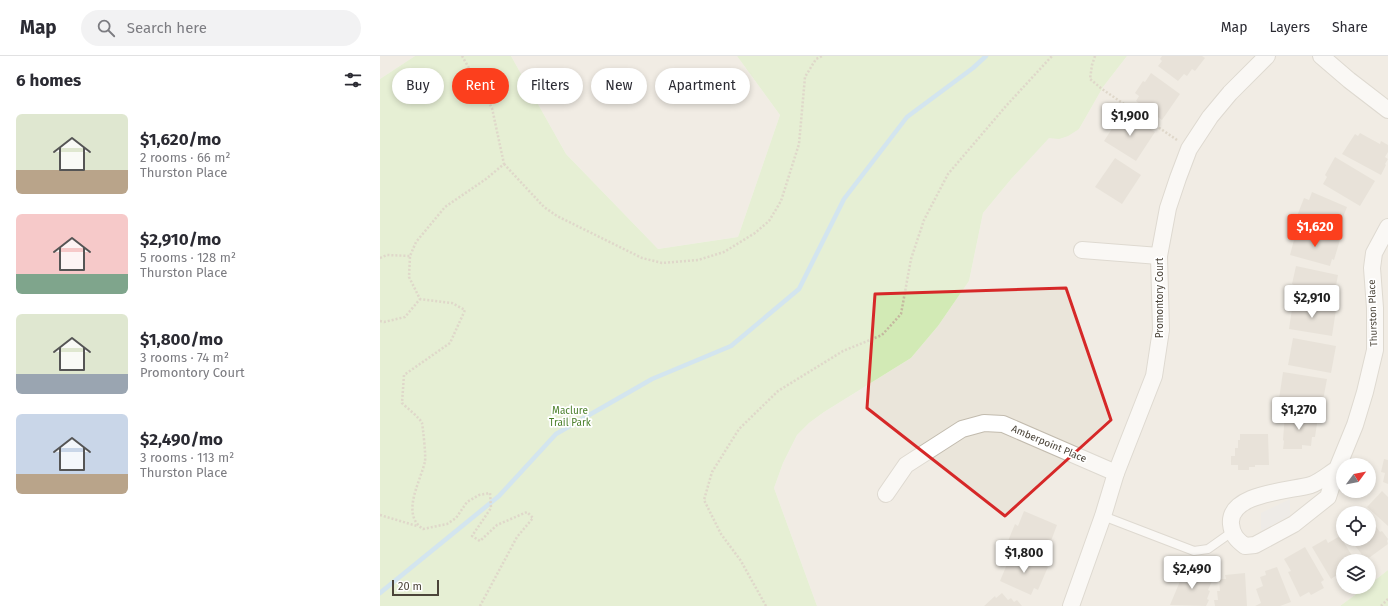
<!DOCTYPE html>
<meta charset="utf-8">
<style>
body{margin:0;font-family:"Fira Sans",sans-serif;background:#f2f2f3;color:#2b2b33;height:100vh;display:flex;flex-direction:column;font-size:15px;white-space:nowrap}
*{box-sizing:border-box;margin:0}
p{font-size:13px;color:#7c7c81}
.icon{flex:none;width:22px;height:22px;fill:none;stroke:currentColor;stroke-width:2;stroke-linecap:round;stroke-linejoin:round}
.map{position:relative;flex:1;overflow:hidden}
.panel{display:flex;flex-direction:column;background:#fff;width:380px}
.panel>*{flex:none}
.hud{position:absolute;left:12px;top:12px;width:380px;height:36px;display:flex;gap:8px}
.needle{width:26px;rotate:58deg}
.controls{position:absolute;left:956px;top:402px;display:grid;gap:8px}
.controls a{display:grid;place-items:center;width:40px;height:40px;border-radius:50%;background:#fff;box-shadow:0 2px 6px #0003;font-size:20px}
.scale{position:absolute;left:12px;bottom:10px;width:47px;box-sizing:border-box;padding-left:4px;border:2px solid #4b4439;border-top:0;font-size:11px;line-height:14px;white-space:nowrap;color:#4b4439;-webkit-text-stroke:3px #fff;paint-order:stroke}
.price{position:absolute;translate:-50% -34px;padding:0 9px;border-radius:4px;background:#fff;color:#222;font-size:13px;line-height:26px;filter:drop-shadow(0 1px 2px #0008)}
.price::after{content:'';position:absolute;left:50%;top:24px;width:12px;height:9px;margin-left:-6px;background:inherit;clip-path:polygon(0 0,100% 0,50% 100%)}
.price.selected{background:#fc3f1d;color:#fff}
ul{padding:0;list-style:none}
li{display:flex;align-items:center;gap:12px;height:100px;padding:0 16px}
li span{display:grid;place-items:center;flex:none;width:112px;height:80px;border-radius:6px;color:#555}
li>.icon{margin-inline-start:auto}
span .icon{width:48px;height:48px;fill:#fffc;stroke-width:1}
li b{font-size:17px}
h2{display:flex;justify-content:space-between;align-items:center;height:48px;padding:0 16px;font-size:17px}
.tag{padding:0 14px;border-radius:18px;background:#fff;box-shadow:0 2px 6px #0003;font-size:14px;line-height:36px}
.tag.selected{background:#fc3f1d;color:#fff}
header{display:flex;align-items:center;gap:24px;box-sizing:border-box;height:56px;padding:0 20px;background:#fff;border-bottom:1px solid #e1e1e2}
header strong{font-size:19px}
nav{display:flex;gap:22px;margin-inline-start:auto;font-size:14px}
.search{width:280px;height:36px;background:#f2f2f3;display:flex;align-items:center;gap:10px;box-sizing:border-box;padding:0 14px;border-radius:22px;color:#7c7c81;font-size:15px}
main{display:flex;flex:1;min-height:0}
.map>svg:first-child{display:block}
.residential{fill:#eae5da;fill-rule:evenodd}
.green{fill:#d2eab5}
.parking{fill:#e5e3e0}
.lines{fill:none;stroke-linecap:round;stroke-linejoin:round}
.stream{stroke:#a9d4f2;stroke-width:4.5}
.building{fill:#d8cfc1}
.service-casing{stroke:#c2bbae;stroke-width:10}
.minor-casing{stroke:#c2bbae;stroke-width:18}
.path{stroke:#c4b79f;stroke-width:2.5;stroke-dasharray:2 2;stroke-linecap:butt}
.service{stroke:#fff;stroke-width:8}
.minor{stroke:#fff;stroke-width:16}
.marked{fill:none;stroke:#d62828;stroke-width:3;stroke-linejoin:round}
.labels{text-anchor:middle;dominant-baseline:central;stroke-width:3.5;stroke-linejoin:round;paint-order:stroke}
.street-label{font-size:10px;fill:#4b4439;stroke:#fff}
.park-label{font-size:10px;fill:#4a7f2a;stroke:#fff}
</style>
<header>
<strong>Map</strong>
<div class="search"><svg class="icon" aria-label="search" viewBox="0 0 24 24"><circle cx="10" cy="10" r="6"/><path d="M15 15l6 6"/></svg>Search here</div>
<nav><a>Map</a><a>Layers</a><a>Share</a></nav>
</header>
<main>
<section class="panel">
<h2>6 homes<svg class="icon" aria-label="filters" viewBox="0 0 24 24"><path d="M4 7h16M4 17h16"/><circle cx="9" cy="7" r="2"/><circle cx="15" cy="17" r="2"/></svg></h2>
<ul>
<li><span style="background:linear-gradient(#dfe7d0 70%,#b9a48a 0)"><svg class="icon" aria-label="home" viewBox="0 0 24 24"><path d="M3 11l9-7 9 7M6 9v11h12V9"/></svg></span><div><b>$1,620/mo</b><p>2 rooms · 66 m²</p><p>Thurston Place</p></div></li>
<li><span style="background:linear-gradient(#f6c9c9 75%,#7fa58c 0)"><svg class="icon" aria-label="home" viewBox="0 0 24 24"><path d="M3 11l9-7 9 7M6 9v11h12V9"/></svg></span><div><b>$2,910/mo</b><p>5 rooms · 128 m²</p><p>Thurston Place</p></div></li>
<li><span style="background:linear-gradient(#dfe7d0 75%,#9aa5b1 0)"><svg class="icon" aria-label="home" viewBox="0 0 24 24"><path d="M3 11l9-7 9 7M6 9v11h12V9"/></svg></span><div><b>$1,800/mo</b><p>3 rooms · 74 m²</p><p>Promontory Court</p></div></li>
<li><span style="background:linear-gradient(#c9d6e8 75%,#b9a48a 0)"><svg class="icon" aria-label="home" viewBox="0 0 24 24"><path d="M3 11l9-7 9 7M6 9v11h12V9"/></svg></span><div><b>$2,490/mo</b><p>3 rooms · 113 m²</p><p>Thurston Place</p></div></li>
</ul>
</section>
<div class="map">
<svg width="1008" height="550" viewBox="0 0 1008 550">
<rect width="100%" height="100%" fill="#f6f3ec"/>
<g class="residential">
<path d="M0,0H35L0,23Z"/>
<path d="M131,0H357L400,59L358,181L278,193L186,98Z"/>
<path d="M747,0H1008V514L989,529V505H963V531H986L960,550H437L394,432L403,407L417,379L429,367L444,356L531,302L558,270L589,225L603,157L632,122L669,81L699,73L723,31ZM963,409H989V435H963ZM963,457H989V483H963Z"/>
</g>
<g class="green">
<path d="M35,0H131L186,98L278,193L358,181L400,59L357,0H747L723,31L699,73L688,80L679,83L669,82L632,122L603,157L589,225L558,270L531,302L444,356L429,367L417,379L403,407L394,432L437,550H0V23Z"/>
<path d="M1008,514V550H960L986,531H989V529Z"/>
</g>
<path class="parking" d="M910,443V460L881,475V457Z"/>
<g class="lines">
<path class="stream" d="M0,537L119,440L176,378L272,323L351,290L419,233L464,143L527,61L593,12L606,0"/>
</g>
<g class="building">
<path d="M782,0H822L825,2L815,15L812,13L807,20L804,18L798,25L778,10L782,5L780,3Z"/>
<path d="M771,17L800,38L782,64L756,45L759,40L755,37L763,25L765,26Z"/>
<path d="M748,59L775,76L756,105L724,85L739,62L745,65Z"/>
<path d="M980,77L1000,88L1001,85L1008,89V96L1005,101L1008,103L1005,108L1006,109L1001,119L962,98L975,78L978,80Z"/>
<path d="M955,101L995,125L980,150L943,128L947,121L945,119Z"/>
<path d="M735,102L761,119L742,148L715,131Z"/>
<path d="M932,136L967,151L960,169L958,168L954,176L917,160L924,142L929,144Z"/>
<path d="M922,174L960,184L954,204L952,203L950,210L910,199L915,180L920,182Z"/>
<path d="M916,210L958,219L953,246L912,237L914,229L912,228Z"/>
<path d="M913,246L956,254L952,280L909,273Z"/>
<path d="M913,282L956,290L951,317L908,309Z"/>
<path d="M903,316L947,323L942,350L899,343Z"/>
<path d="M905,357L938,361L935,381H932L931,390L922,389V393H903L904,385L903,384Z"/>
<path d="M860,378H888L889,409H875V411H869V414H858V409H851V400H855V392H858V384H860Z"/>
<path d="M1004,403L1008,404V428L1003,426L1005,417L1001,416Z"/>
<path d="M1002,435L1008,441V470L987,451Z"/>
<path d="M644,455L677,469L671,485L668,484L665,490L662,488L658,498L631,487L632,486L628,485L635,468L638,470Z"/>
<path d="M989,461L1000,476L1002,475L1008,483L1007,485L1008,488L986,504L970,483H989Z"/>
<path d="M960,480L974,503L976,502L978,505H963V518L959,521L957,519L951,523L932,491L946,483L948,487Z"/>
<path d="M925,491L944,524L941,526L944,532L931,539L929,536L920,541L908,516L911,515L904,503Z"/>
<path d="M632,496L668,511L658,534L654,532L651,539L620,525Z"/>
<path d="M806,511L833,523L828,534L830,535L827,543L829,544L826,550L790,549Z"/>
<path d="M897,511L911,546L900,550H875L881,547L876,533L883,530L880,521L886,519L885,515Z"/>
<path d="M865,517L867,550H835L834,544H838L837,535H840L839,523H846L845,519Z"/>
<path d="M622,537L628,544L631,542L634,546L637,544L642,550H604L615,540L616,542Z"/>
</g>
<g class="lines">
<g class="service-casing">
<path id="service" d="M723,460L814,495L828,493L852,476"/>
</g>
<g class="minor-casing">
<g id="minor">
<path d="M941,0L969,24L1008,54"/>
<path d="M702,194L779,200"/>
<path d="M957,413C949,418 940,426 931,429C910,435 848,437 851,468C852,479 857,484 865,490L875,489L914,468L948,441L957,413L975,369L985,336L995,294V252L992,212L994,197L1008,171"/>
<path d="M506,438L526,409L582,373L604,367L623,368L736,417"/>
<path d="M691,550L723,460L736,417L774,320L781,274L779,200L788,152L798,122L809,93L830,61L850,37L887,0"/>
</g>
</g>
<g class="path">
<path d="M82,0L112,52L124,108L106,123L65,151L36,186L30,200L29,221L40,243L72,247L85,254L70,287L24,319L22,347C27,352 40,362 42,367C43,372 46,400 45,405C41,425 20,458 43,473L67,468L76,462L87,446L99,439L110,437L111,452L92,480L100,485L117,469L147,456L153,462L137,481L100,550"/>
<path d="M715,0L712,9L710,23L722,33L797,84"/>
<path d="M124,108L164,151L177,160L262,202L282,207L318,204L344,196L375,177L389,165L401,145L419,88L425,21L436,3L442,0"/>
<path d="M0,202L7,199L30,200"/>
<path d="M0,265L4,266L25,261L40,243"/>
<path d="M0,459L37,470"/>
<path d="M386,550L361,505L341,478L324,444L332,416L359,373L398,335L463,295L502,279L521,258L531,203L544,164L568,118L626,50L672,0"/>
<path d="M1001,550L1008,543"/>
</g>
<use href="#service" class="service"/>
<use href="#minor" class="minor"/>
</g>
<path d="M0 0H1008V550H0ZM686,232L731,364L625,460L487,352L495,238Z" fill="#f6f3ec" fill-opacity=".55" fill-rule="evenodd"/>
<path class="marked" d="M686,232L731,364L625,460L487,352L495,238Z"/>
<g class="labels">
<g class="street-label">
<text transform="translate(780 242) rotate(-90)">Promontory Court</text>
<text transform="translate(993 257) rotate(-92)">Thurston Place</text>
<text transform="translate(669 388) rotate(23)">Amberpoint Place</text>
</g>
<g class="park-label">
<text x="190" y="355">Maclure<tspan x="190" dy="12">Trail Park</tspan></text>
</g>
</g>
</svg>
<div class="controls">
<a><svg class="needle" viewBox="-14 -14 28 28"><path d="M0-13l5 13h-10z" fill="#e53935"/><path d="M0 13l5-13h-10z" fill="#7c7c81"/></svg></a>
<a><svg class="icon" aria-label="locate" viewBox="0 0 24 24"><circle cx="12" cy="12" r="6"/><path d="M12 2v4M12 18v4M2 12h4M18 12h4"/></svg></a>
<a><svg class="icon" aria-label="layers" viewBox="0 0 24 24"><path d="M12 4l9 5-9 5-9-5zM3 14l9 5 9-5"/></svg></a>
</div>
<div class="scale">20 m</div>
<b class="price" style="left:750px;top:81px">$1,900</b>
<b class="price selected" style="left:935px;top:192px">$1,620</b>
<b class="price" style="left:932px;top:263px">$2,910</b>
<b class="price" style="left:919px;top:375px">$1,270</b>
<b class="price" style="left:644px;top:518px">$1,800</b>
<b class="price" style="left:812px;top:534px">$2,490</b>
<div class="hud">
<a class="tag">Buy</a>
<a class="tag selected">Rent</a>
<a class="tag">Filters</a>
<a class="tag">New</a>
<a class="tag">Apartment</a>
</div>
</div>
</main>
